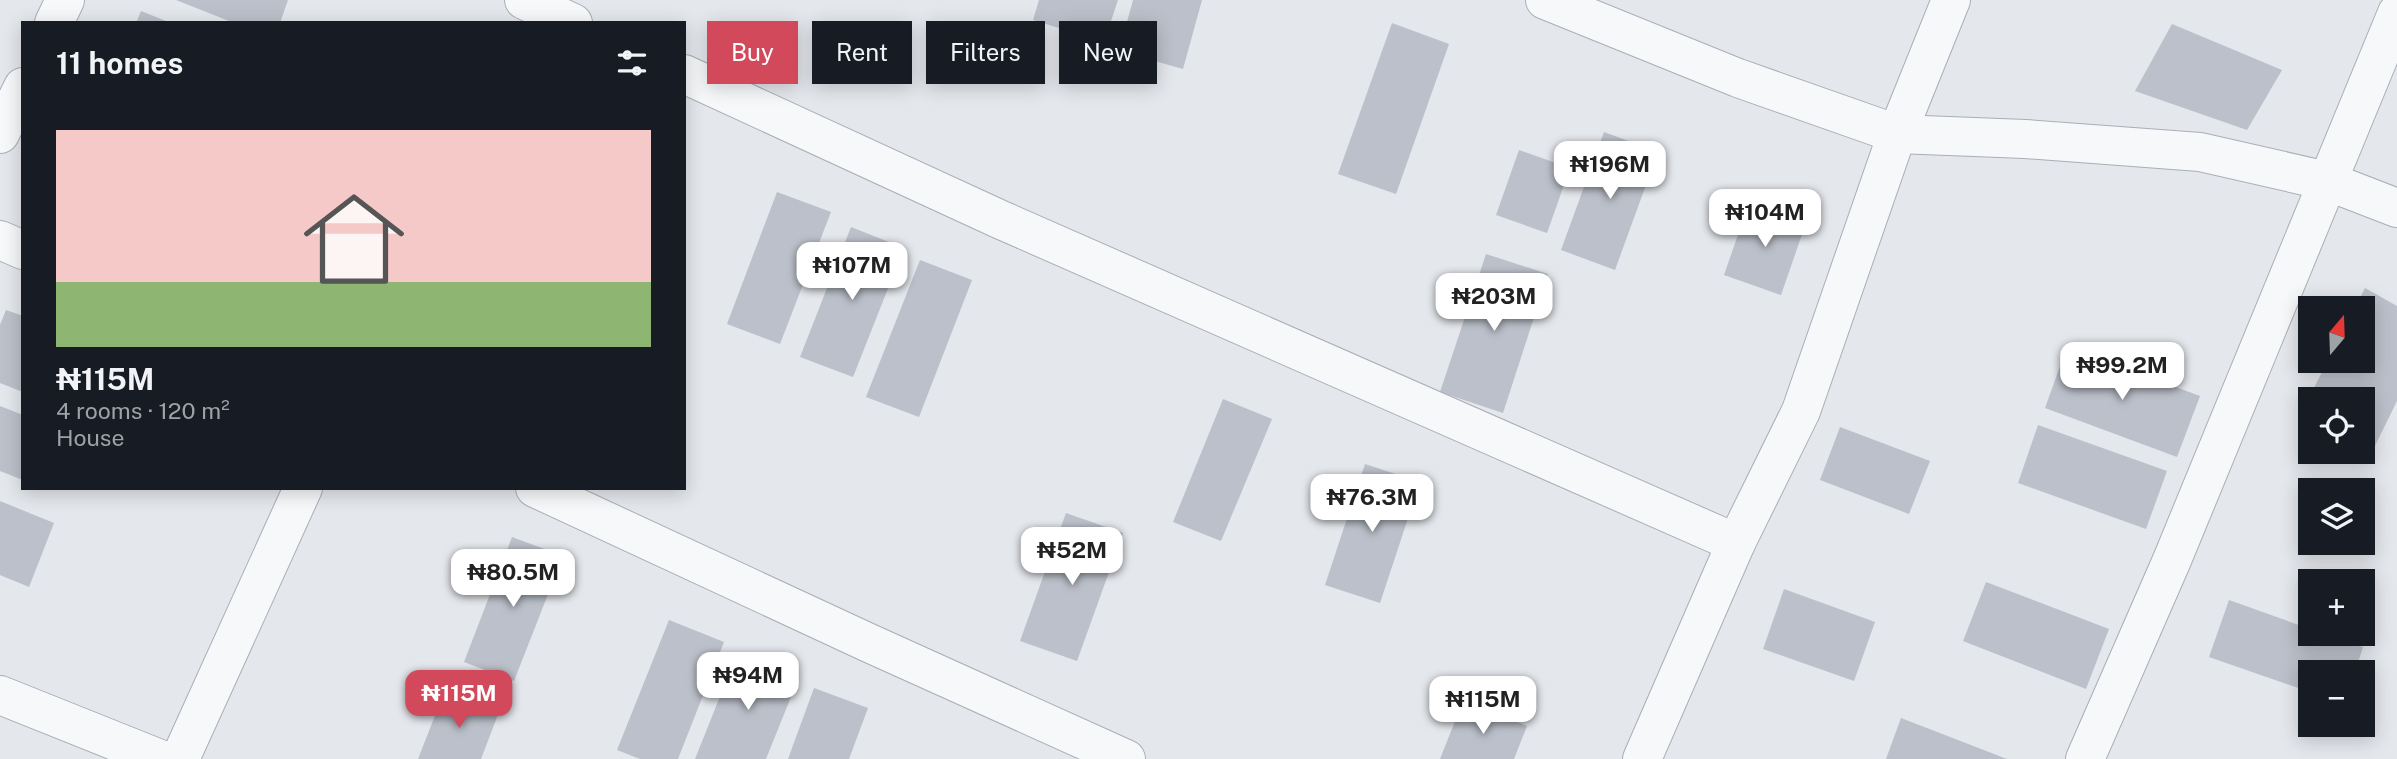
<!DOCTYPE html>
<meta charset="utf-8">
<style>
body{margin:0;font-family:"Public Sans",sans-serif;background:#242831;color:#f1f3f6;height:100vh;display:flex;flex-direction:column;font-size:26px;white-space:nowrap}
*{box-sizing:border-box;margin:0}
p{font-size:23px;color:#9ea1a6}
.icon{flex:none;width:38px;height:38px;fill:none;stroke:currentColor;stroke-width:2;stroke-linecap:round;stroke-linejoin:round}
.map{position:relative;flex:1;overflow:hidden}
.sheet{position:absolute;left:21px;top:21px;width:665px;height:469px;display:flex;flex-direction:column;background:#171b24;border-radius:0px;box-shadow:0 4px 18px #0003}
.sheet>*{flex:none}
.guide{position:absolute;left:707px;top:21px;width:665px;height:63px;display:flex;gap:14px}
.needle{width:46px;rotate:19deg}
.controls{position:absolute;left:2298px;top:296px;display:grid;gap:14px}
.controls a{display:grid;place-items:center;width:77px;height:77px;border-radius:0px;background:#171b24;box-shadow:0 4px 18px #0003;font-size:35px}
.price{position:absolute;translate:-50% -60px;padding:0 16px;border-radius:14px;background:#fff;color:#222;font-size:23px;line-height:46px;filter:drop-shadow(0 2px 4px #0008)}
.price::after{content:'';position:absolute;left:50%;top:42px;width:21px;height:16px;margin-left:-10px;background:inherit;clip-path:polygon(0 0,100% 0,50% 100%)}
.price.on{background:#d1495b;color:#fff}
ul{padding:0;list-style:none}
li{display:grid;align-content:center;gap:14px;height:371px;padding:0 35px}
li span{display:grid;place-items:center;height:217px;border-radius:0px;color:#555}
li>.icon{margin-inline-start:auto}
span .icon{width:126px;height:126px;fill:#fffc;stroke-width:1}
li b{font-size:30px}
h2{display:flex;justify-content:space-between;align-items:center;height:84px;padding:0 35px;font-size:30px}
.tag{padding:0 24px;border-radius:0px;background:#171b24;box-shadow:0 4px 18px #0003;font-size:24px;line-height:63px}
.tag.on{background:#d1495b;color:#fff}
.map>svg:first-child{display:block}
.building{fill:#bbc0ca}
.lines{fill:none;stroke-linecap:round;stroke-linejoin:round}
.minor-casing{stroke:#a9aeb7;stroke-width:40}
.minor{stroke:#f7f8fa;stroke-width:38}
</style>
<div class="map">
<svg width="2397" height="759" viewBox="0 0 2397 759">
<rect width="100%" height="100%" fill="#e4e7ec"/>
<g class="building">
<path d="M176,0H288L280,23H234Z"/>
<path d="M1039,0H1118L1104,42L1033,20Z"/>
<path d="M1133,0H1202L1183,69L1119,51Z"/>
<path d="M141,11L171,23H136Z"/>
<path d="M1392,23L1449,44L1396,194L1338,174Z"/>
<path d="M2172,24L2282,70L2247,130L2135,91Z"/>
<path d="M1604,132L1658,152L1615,270L1561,250Z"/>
<path d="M1519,150L1570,168L1547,233L1496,215Z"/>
<path d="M777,192L831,212L780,344L727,324Z"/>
<path d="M1749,203L1806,223L1781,295L1724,275Z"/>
<path d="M851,227L904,248L853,377L800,357Z"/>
<path d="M1486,254L1548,274L1503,413L1440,392Z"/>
<path d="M920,260L972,280L919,417L866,397Z"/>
<path d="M2365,288L2397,306V401L2370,456L2362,452V399H2310V424L2299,418L2328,360H2362V308H2355Z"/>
<path d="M6,310L23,316V392L0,383V325Z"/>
<path d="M2067,347L2200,396L2177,457L2045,408Z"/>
<path d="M1223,399L1272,419L1221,541L1173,522Z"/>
<path d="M0,406L23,415V480L0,471Z"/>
<path d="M2038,425L2167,471L2146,529L2018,483Z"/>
<path d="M1840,427L1930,461L1909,514L1820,480Z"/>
<path d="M1365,464L1420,482L1380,603L1325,585Z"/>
<path d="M0,501L54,523L29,587L0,575Z"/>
<path d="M1066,513L1123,533L1077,661L1020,641Z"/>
<path d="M512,537L563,556L514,681L464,662Z"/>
<path d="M1986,582L2109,629L2086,689L1963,641Z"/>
<path d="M1784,589L1875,622L1854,681L1763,649Z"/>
<path d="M2229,600L2310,629V634H2324L2363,647L2355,672H2310V692L2209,657Z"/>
<path d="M669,620L724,642L678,759H640L617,750Z"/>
<path d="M737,654L799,677L766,759H695Z"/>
<path d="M814,688L868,708L849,759H788Z"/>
<path d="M445,690L499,712L481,759H418Z"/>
<path d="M1463,701L1527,726L1514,759H1440Z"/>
<path d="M1901,718L2007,759H1886Z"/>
</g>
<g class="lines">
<g class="minor-casing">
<g id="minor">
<path d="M524,0L573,23"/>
<path d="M1545,0L1738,78L1897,134L2025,139L2200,152L2327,181L2397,208"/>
<path d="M54,23L65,0"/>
<path d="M684,74L999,219L1736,543"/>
<path d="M0,134L23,87"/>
<path d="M0,240L23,250"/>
<path d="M535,488L869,643L1126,759"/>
<path d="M0,695L160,759"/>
<path d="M180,759L303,488"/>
<path d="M1642,759L1736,543L1801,411L1897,134L1951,0"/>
<path d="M2085,759L2172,560L2397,13"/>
</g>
</g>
<use href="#minor" class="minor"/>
</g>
</svg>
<div class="controls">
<a><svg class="needle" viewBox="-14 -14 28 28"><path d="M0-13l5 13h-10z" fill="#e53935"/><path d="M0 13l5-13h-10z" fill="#9ea1a6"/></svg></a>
<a><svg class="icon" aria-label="locate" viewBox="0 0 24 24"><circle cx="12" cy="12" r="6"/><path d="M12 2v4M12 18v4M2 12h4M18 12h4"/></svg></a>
<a><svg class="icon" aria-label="layers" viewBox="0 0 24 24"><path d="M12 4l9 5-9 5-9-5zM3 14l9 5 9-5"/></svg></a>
<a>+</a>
<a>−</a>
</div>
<b class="price" style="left:1610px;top:201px">₦196M</b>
<b class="price" style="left:1765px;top:249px">₦104M</b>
<b class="price" style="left:852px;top:302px">₦107M</b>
<b class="price" style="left:1494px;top:333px">₦203M</b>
<b class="price" style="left:2122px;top:402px">₦99.2M</b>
<b class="price" style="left:1372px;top:534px">₦76.3M</b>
<b class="price" style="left:1072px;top:587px">₦52M</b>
<b class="price" style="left:513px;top:609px">₦80.5M</b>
<b class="price" style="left:748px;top:712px">₦94M</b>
<b class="price on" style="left:459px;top:730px">₦115M</b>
<b class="price" style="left:1483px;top:736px">₦115M</b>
<div class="guide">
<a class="tag on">Buy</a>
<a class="tag">Rent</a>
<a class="tag">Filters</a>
<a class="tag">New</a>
</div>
<section class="sheet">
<h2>11 homes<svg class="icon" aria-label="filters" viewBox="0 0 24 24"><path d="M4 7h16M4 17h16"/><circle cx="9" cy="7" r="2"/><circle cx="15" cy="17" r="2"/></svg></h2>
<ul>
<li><span style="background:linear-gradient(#f6c9c9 70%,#8fb573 0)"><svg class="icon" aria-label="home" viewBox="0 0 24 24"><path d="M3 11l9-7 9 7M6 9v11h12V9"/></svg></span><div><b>₦115M</b><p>4 rooms · 120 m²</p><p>House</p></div></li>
</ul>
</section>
</div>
